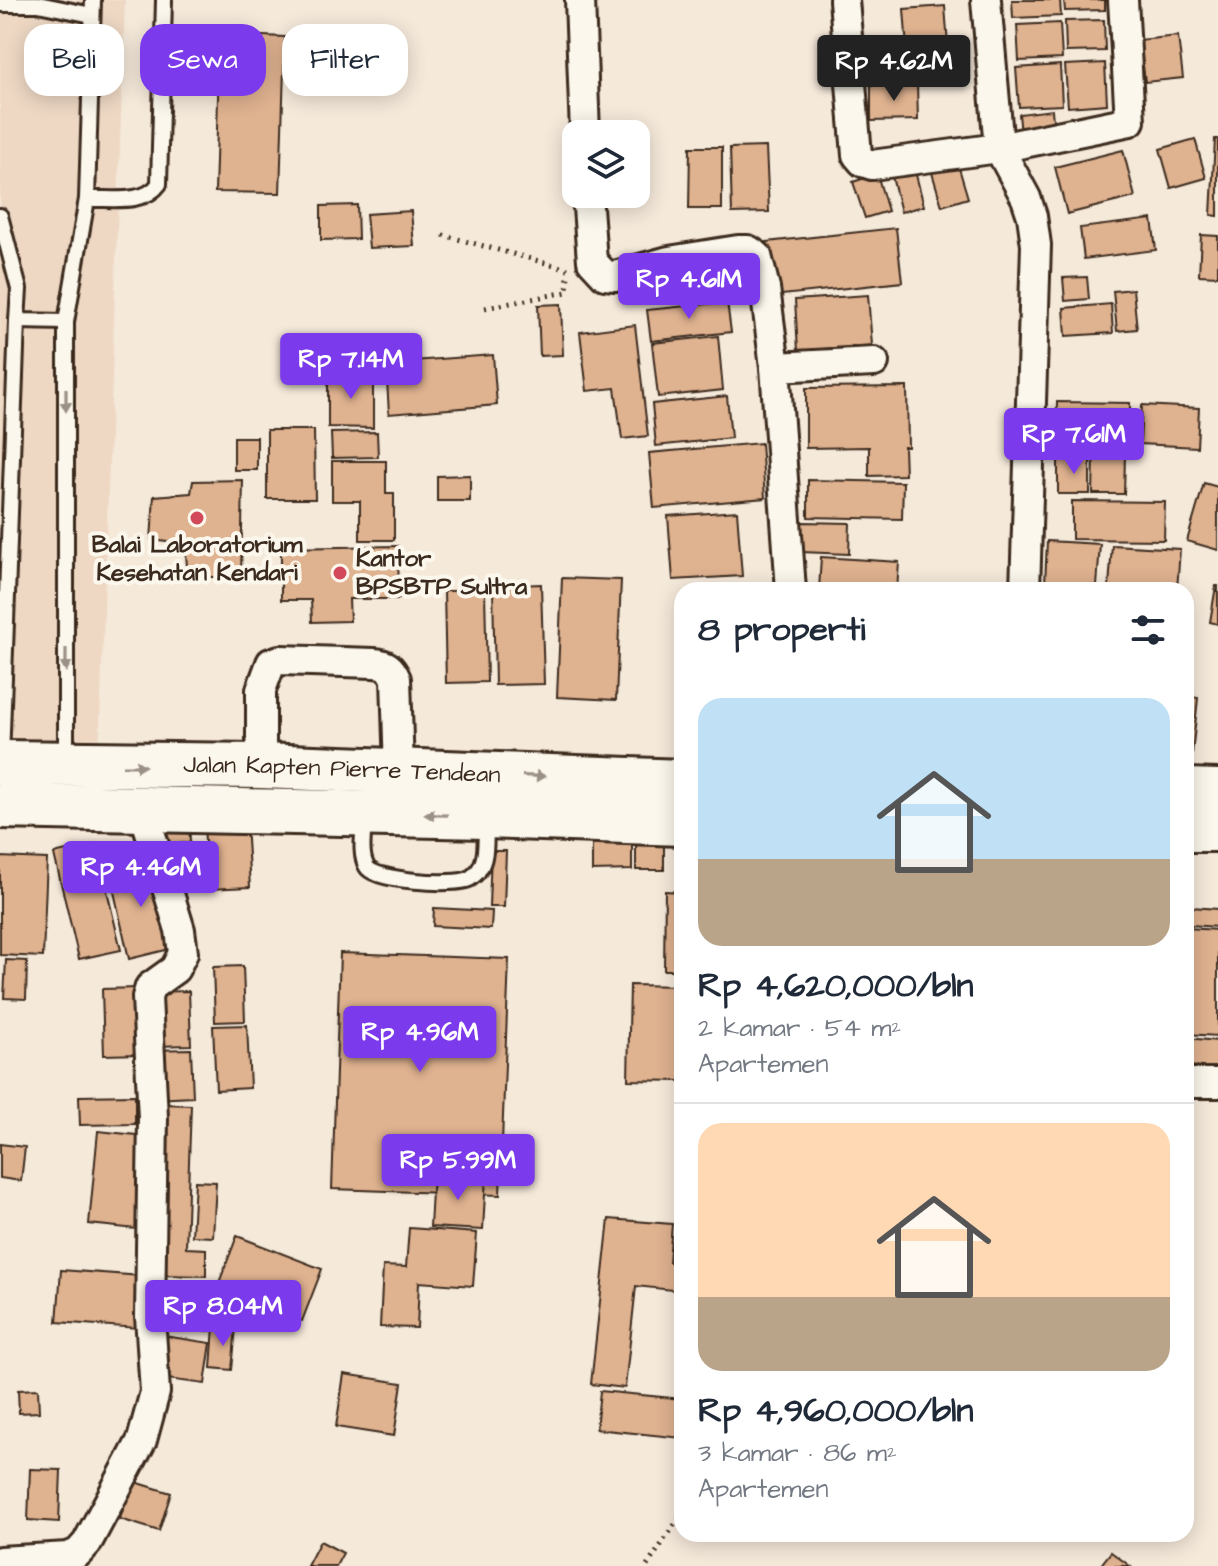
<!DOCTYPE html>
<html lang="id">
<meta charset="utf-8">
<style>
body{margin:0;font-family:"Architects Daughter",sans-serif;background:#f2f2f3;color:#1f2937;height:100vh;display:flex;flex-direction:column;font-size:30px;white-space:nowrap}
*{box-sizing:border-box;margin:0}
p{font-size:26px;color:#747a83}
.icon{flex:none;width:44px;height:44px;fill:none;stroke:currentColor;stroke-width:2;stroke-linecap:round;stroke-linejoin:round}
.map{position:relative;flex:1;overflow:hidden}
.details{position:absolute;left:674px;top:582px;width:520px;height:960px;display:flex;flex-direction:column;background:#fff;border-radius:24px;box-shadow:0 4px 20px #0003}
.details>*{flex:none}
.hud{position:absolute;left:24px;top:24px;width:530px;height:72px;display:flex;gap:16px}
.controls{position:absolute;left:562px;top:120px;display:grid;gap:16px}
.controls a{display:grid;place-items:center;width:88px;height:88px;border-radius:16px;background:#fff;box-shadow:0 4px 20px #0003;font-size:40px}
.price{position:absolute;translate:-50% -68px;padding:0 18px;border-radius:8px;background:#7c3aed;color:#fff;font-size:26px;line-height:52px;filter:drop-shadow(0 2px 4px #0008)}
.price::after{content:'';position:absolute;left:50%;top:48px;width:24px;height:18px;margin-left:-12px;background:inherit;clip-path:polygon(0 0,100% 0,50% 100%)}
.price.selected{background:#222;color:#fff}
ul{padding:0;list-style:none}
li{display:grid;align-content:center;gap:16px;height:424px;padding:0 24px}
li+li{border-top:2px solid #e0e1e3}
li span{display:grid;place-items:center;height:248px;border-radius:24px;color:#555}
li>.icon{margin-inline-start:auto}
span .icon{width:144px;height:144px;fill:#fffc;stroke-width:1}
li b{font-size:34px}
h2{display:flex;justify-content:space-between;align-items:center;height:96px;padding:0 24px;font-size:34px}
.pill{padding:0 28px;border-radius:24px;background:#fff;box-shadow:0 4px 20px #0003;font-size:28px;line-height:72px}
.pill.selected{background:#7c3aed;color:#fff}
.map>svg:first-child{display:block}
.built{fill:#eed8c4}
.building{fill:#dfb290;stroke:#3b2a1e;stroke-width:2}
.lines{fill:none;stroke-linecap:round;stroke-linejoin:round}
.service-casing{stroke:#3b2a1e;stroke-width:20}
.minor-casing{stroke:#3b2a1e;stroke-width:34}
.trunk-casing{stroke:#3b2a1e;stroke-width:50}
.path{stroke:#3b2a1e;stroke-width:5;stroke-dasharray:2 6;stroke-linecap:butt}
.service{stroke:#fbf7ec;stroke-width:14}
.minor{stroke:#fbf7ec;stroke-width:28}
.trunk{stroke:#fbf7ec;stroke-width:44}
.oneway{fill:#9b9085}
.poi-dot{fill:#d1495b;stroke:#fbf7ec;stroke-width:3}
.labels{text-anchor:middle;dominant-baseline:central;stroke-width:8;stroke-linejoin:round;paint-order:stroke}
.poi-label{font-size:24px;font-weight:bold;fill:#3b2a1e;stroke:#fbf7ec}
.street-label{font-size:24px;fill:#3b2a1e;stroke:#fbf7ec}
</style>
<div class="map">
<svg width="1218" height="1566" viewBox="0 0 1218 1566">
<rect width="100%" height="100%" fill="#f5e9da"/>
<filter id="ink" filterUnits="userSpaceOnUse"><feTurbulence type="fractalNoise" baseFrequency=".0125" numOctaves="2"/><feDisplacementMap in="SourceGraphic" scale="16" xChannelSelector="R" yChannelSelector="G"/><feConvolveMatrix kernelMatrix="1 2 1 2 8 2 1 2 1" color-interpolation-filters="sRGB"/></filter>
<g filter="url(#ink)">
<path class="built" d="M0,0H125L98,783L0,778Z"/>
<g class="building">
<path d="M1012,0H1060L1061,16L1013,18Z"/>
<path d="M1064,0H1105V10L1065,11Z"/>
<path d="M945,6L950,72L909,75L904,9Z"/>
<path d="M1104,20L1105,51L1066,52L1065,21Z"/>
<path d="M1060,23L1062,59L1019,61L1017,25Z"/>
<path d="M220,34L285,37L280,193L215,192Z"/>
<path d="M1178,36L1183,78L1145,82L1140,40Z"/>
<path d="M1105,63L1107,104L1068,107L1065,65Z"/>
<path d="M1060,65L1062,105L1019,107L1016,68Z"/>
<path d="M917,84L918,120L871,121V85Z"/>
<path d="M1052,110L1054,131L1021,134L1019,114Z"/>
<path d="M1195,139L1206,178L1171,188L1160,149Z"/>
<path d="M1215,139H1218V216L1211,215Z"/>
<path d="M690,147H722V209H689Z"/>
<path d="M766,147L769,212L732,213L730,148Z"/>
<path d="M1123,150L1135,197L1067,214L1055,167Z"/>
<path d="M956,158L968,198L942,206L930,166Z"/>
<path d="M914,167L924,206L901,212L891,173Z"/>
<path d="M877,174L888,211L865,218L853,182Z"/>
<path d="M357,205L358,239L321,240V206Z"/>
<path d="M411,211L414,246L369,248L366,214Z"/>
<path d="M1152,219L1156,250L1084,259L1080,228Z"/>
<path d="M896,228L902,282L773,296L767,242Z"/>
<path d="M1201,235L1218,236V276L1199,275Z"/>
<path d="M1087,277L1089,299L1065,301L1063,278Z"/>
<path d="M1133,289L1137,329L1117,331L1113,291Z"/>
<path d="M868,295L872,345L798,351L795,300Z"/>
<path d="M727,302L731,332L651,341L647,310Z"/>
<path d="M561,304L563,355L540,356L538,305Z"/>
<path d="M1111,304L1113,333L1066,336L1064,308Z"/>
<path d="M635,325L648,436L622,439L615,388L587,391L580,332Z"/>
<path d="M718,336L723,390L658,397L652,343Z"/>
<path d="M493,355L497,405L389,414L386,363Z"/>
<path d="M328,374H373V428L328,427Z"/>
<path d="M907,387L908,447H904L905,475L869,476V447L806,448V388Z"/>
<path d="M727,396L731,438L656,446L652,404Z"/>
<path d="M1057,402L1130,403V451L1056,450Z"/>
<path d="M1142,405L1199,408L1197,447L1140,444Z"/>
<path d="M267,430H314L315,499H267Z"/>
<path d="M377,432L378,457L332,458L331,433Z"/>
<rect x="234" y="437" width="23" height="33"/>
<path d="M761,443L765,498L654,508L649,453Z"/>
<path d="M1094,455L1125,456L1124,494H1093Z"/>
<rect x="1058" y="457" width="32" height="37"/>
<path d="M332,461H386V493H394V540H360V501H332Z"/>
<path d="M470,475V501H437V476Z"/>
<path d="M243,480L241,577H188L185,544L151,540L154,496L191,493L193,481Z"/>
<path d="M808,480L903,482L902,519L808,517Z"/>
<path d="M1204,483L1218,487V550L1187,541Z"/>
<path d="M1072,501L1165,502L1164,540L1072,539Z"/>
<path d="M737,511L742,576L673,580L668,516Z"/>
<path d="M802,522L850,523L849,554L801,552Z"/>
<path d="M1047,541L1100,544L1097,586L1045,584Z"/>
<path d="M1112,545L1180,549L1177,590L1109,587Z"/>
<path d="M398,546L399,599H349L350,621L312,622L311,600H281V548Z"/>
<path d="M821,557L899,562L897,590H819Z"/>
<path d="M562,578L621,580L616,700L557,697Z"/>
<path d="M541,584L544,684L495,685L493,586Z"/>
<path d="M1216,586H1218V624L1210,622Z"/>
<path d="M444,591H485L487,682L446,683Z"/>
<path d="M1186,696L1198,698L1192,754L1186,753Z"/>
<path d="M156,817H189L190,843L156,844Z"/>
<path d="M246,824L250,887L208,889L204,826Z"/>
<path d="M592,835H632V870L592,871Z"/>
<rect x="636" y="835" width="28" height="35"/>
<path d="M96,844L121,950L79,959L54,854Z"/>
<path d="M491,851H506L504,907H489Z"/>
<path d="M0,857L47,859L43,957L0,955Z"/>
<path d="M154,859L174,948L129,959L109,869Z"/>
<path d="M665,891L682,892V970H664Z"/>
<path d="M1191,907L1218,909V927L1190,925Z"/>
<path d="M434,908L492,911L491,929L433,926Z"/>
<path d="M1186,928L1218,930V1036L1186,1034Z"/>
<path d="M340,953L509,959L500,1195L332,1189Z"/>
<path d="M6,960L27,961L26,999L4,998Z"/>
<path d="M243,966L245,1021L215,1022L213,967Z"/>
<path d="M630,985L682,986V1081L628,1080Z"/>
<path d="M138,988L141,1054L104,1055L102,989Z"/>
<path d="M189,991L191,1045L153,1046L151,992Z"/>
<path d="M247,1025L250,1088L216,1090L213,1026Z"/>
<path d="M1186,1038L1218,1041V1068L1186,1066Z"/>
<path d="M191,1049L193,1097L154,1099L152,1050Z"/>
<path d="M135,1095V1124L80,1125L79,1096Z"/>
<path d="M162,1104L191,1105L186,1248L206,1249V1276L158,1275Z"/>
<path d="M98,1131L146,1136L136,1229L89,1224Z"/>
<path d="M0,1144L25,1147L21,1181L0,1178Z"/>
<path d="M433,1173L486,1176L483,1230L430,1227Z"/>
<path d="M195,1181L216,1182L213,1237L192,1236Z"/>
<path d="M609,1219L672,1224L669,1262L682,1263V1291L636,1286L625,1388L591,1384Z"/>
<path d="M409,1228L477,1233L473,1286L419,1282L417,1328L380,1327L383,1266L406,1267Z"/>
<path d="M237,1236L322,1269L302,1321L217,1288Z"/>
<path d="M61,1270L142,1276L138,1328L57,1322Z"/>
<path d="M159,1284L213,1288L210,1331L155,1327Z"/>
<path d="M214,1326L236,1327L232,1370L211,1368Z"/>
<path d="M164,1336L211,1343L205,1384L159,1378Z"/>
<path d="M344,1374L402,1383L394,1436L336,1427Z"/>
<path d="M38,1389L39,1412L19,1413L18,1390Z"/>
<path d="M600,1391L682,1399V1438L596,1429Z"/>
<path d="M30,1469L61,1470L59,1522L28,1520Z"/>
<path d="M132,1481L171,1493L159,1531L120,1519Z"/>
<path d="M320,1541L343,1553L336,1566H307Z"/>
<path d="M1111,1552L1130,1566H1100Z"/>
</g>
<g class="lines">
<g class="service-casing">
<g id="service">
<path d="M0,4H38L92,15"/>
<path d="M87,199C111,198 144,205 159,184L164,0"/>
<path d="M0,216L19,289L17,321L66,322"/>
<path d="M66,758V322L87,199L93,0"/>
<path d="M1,759L17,321"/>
<path d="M364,818C364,832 359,854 367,867C374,881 455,886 469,879C471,878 477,873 478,871C488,858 485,838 486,822"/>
</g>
</g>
<g class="minor-casing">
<g id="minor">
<path d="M580,0L585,134"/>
<path d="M844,0L857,155L863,162L872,165L999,148L1130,121L1123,0"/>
<path d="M986,0L999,148L1026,198L1032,216L1036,245L1025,590"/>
<path d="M587,194L592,261L605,275L615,276L669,261L738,250H748L757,256L765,288L775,367L791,590"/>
<path d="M775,367L874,362"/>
<path d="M261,766V690L271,663L280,660L374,663C386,664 391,667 396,679L399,770"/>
<path d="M1194,1083H1218"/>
<path d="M0,1561L68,1557L78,1553L87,1543L142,1440L155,1392L150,1316L153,1118L147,997L150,987L175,969L183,953L180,930L143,809"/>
</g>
</g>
<g class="trunk-casing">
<g id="trunk">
<path id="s1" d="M0,763L261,766L682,782"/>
<path d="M1186,791L1218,792"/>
<path d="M0,806L487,816L682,823"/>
<path d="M1186,829H1218"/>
</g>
</g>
<g class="path">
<path d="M443,235L568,269"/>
<path d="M485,308L567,292L568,274"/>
<path d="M647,1566L682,1514"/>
</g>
<use href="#service" class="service"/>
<use href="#minor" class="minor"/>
<use href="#trunk" class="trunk"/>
</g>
<defs><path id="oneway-solid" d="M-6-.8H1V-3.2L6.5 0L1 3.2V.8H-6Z" transform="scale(2)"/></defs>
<g class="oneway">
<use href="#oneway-solid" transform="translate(66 400) rotate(90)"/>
<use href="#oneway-solid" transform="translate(66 660) rotate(90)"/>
<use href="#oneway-solid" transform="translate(134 766)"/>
<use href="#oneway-solid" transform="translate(534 776) rotate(2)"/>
<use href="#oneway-solid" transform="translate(436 815) rotate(-179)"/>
</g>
</g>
<g class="poi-dot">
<circle cx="197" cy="518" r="8"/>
<circle cx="340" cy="573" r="8"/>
</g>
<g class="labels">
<g class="poi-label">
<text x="197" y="545">Balai Laboratorium<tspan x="197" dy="28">Kesehatan Kendari</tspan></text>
<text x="356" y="559" text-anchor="start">Kantor<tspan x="356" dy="28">BPSBTP Sultra</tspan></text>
</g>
<g class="street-label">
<text stroke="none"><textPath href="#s1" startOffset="342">Jalan Kapten Pierre Tendean</textPath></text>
</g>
</g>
</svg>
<div class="controls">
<a><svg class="icon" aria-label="layers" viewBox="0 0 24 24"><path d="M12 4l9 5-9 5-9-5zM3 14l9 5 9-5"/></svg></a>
</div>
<b class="price selected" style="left:894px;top:103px">Rp 4.62M</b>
<b class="price" style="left:689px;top:321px">Rp 4.61M</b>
<b class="price" style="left:351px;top:401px">Rp 7.14M</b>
<b class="price" style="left:1074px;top:476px">Rp 7.61M</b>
<b class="price" style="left:141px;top:909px">Rp 4.46M</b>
<b class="price" style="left:420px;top:1074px">Rp 4.96M</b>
<b class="price" style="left:458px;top:1202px">Rp 5.99M</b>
<b class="price" style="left:223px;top:1348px">Rp 8.04M</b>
<div class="hud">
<a class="pill">Beli</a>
<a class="pill selected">Sewa</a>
<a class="pill">Filter</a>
</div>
<section class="details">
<h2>8 properti<svg class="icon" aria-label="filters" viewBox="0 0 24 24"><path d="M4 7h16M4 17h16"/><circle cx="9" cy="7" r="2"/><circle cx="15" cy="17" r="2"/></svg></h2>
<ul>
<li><span style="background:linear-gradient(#bfe0f5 65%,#b9a48a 0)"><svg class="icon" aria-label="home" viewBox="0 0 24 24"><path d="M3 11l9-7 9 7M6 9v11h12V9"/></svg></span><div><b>Rp 4,620,000/bln</b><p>2 kamar · 54 m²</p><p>Apartemen</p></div></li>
<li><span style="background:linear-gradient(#ffd9b3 70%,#b9a48a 0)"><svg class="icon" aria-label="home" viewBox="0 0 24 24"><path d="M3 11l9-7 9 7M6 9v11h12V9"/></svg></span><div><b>Rp 4,960,000/bln</b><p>3 kamar · 86 m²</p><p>Apartemen</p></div></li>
</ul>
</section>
</div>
